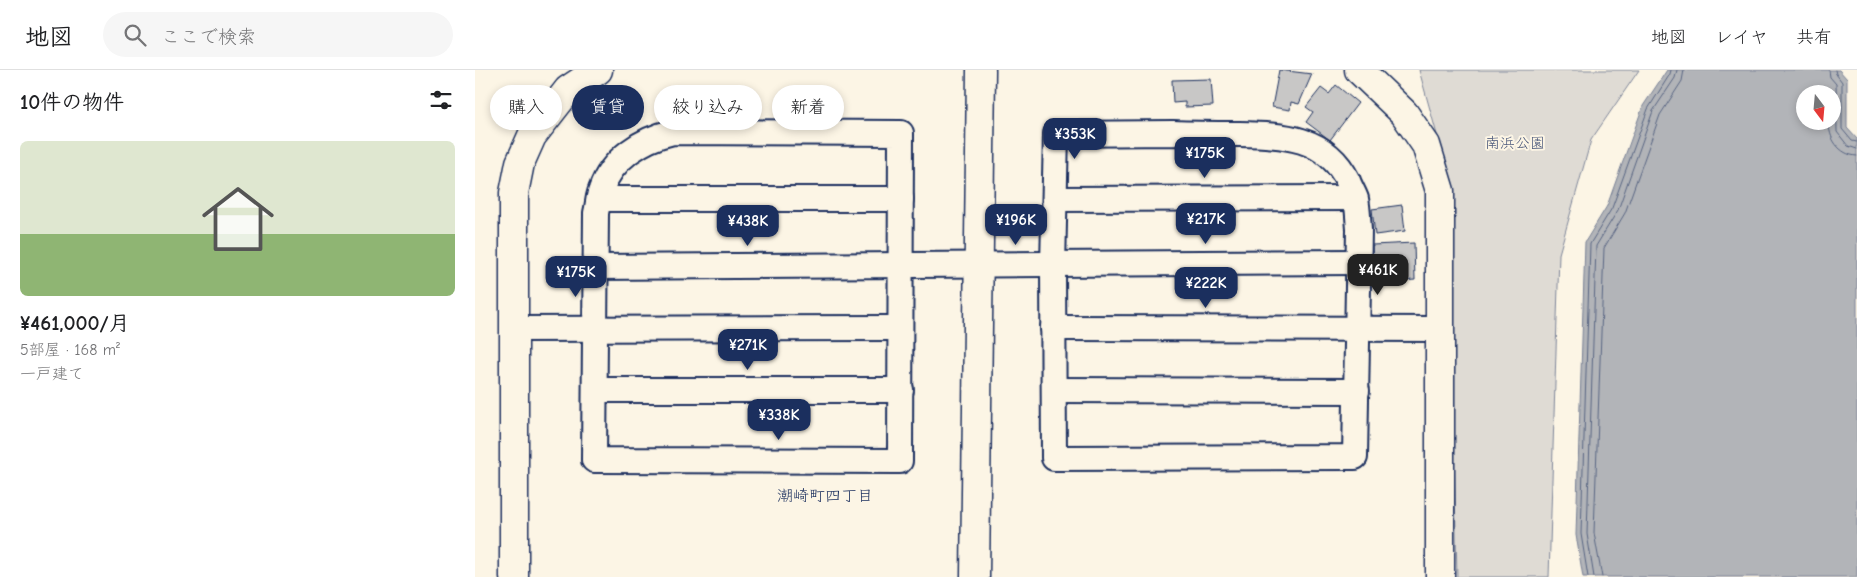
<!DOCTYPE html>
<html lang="ja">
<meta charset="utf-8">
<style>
body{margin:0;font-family:"Comic Neue","Klee One",sans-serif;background:#f6f6f6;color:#202124;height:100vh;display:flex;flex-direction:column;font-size:19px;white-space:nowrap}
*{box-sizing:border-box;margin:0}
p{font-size:16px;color:#757577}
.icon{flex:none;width:28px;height:28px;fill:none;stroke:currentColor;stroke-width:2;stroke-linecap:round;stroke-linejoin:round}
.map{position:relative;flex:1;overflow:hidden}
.drawer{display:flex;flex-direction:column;background:#fff;width:475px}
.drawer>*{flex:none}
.top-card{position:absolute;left:15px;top:15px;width:475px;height:45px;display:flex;gap:10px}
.needle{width:32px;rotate:164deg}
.buttons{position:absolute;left:1321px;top:15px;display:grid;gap:10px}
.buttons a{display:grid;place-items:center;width:45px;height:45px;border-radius:50%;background:#fff;box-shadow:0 2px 8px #0003;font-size:25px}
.price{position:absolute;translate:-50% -42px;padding:0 11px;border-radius:10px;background:#1b2f5e;color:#fff;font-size:16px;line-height:32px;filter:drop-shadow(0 1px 2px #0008)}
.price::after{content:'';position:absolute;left:50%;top:30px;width:15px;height:11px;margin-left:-8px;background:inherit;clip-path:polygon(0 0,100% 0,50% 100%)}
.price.current{background:#222;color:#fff}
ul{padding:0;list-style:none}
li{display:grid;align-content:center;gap:10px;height:265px;padding:0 20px}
li span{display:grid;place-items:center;height:155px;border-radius:8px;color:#555}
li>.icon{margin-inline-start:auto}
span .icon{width:90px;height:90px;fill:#fffc;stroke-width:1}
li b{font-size:21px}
h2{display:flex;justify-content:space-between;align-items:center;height:60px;padding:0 20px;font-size:21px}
.tag{padding:0 18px;border-radius:22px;background:#fff;box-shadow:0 2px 8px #0003;font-size:18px;line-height:45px}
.tag.current{background:#1b2f5e;color:#fff}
header{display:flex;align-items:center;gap:30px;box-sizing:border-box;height:70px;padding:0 25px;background:#fff;border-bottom:1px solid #e0e0e0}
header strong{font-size:24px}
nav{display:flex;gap:28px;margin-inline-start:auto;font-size:18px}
.search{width:350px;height:45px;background:#f6f6f6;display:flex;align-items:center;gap:12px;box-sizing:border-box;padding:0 18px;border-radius:28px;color:#757577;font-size:19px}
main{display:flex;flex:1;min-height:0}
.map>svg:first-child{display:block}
.green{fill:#dfdbd4;stroke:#7d8599}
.water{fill:#b2b4b8;stroke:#767f94;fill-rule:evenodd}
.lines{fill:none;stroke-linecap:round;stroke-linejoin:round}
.shore{stroke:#576482;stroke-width:1}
.building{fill:#c8c7c6;stroke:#1b2f5e}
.street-casing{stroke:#1b2f5e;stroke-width:28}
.secondary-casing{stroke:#1b2f5e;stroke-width:31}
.street{stroke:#fcf5e5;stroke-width:24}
.secondary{stroke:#fcf5e5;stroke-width:28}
.labels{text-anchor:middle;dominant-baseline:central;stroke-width:4;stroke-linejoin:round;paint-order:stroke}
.park-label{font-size:15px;fill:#425176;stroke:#fcf5e5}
.neighbourhood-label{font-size:16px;fill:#1b2f5e;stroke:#fcf5e5}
</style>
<header>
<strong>地図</strong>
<div class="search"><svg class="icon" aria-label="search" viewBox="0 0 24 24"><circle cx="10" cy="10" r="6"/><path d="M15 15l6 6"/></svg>ここで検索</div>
<nav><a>地図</a><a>レイヤ</a><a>共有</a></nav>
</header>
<main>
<section class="drawer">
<h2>10件の物件<svg class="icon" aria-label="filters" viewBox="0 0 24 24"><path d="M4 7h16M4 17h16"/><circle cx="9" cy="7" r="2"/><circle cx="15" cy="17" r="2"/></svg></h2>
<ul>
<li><span style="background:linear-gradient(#dfe7d0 60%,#8fb573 0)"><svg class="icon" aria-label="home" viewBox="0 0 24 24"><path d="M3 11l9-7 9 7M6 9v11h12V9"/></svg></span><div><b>¥461,000/月</b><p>5部屋 · 168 m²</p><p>一戸建て</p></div></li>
</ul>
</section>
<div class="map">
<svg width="1382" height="507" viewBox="0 0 1382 507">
<rect width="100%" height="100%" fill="#fcf5e5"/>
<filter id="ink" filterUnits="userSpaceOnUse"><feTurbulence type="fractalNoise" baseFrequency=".02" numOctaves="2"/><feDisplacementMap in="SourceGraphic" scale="10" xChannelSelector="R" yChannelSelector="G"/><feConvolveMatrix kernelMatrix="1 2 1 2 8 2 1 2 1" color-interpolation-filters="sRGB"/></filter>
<g filter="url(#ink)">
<path class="green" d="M944,0H1164L1116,70L1084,184L1074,507H982L973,104Z"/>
<path class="water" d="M1192,0H1364L1372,9V58L1382,69V507H1108L1101,465L1110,172L1132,136L1168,36ZM1330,24H1358V51H1330Z"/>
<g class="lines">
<g class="shore">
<path d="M1354,0L1355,7L1361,14L1362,62L1373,76L1382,79"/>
<path d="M1360,0L1361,4L1367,12V59L1377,71L1382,72"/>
<path d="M1354,51C1353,68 1364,85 1382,86"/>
<path d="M1113,507L1106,464L1115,174L1137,138L1173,39L1195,4L1196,0"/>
<path d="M1119,507L1112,464L1121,176L1143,140L1178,41L1200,8L1202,0"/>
<path d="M1127,507L1119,463L1129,178L1150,143L1185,45L1207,11L1209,0"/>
</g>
</g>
<g class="building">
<path d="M804,0L837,4L824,34L816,32L815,40L797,37Z"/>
<path d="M736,9L738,36L710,37V32L698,33L697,10Z"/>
<path d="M861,15L883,33L855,70L831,52L838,42L831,37L846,18L854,24Z"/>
<path d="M927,135L930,161L900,165L897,139Z"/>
<path d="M939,173L940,210L926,211V204L898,205L897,175Z"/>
</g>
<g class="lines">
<g class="street-casing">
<g id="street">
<path d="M198,62L426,63L425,391L119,390L121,143C123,135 123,127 126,120C137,88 167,69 198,62Z"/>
<path d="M698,63C720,64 742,64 764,64C808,65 851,66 873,111C875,117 879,123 881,129C883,139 883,149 884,159L880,387L579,388L578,196L581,64Z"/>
<path d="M124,129H426"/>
<path d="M580,129L880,128"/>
<path d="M121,197L884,192"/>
<path d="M578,258L966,259"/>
<path d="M40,259L425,258"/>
<path d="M120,320H426"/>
<path d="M579,320L882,321"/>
</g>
</g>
<g class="secondary-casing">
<g id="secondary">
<path d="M884,0L929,43L951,75L965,121V507"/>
<path d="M39,507V123L45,93L57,66L93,20L123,0"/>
<path d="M500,507L506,0"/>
</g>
</g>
<use href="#street" class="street"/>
<use href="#secondary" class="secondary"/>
</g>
</g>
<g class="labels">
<g class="park-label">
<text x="1040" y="73">南浜公園</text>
</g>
<g class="neighbourhood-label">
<text x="350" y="426">潮崎町四丁目</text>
</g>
</g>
</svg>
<div class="buttons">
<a><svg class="needle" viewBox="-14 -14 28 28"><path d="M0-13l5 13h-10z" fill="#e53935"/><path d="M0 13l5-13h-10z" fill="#757577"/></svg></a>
</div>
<b class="price" style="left:600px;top:90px">¥353K</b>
<b class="price" style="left:730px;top:109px">¥175K</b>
<b class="price" style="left:731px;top:175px">¥217K</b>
<b class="price" style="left:541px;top:176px">¥196K</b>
<b class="price" style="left:273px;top:177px">¥438K</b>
<b class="price current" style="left:903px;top:226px">¥461K</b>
<b class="price" style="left:101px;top:228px">¥175K</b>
<b class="price" style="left:731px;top:239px">¥222K</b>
<b class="price" style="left:273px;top:301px">¥271K</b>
<b class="price" style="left:304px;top:371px">¥338K</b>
<div class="top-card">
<a class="tag">購入</a>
<a class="tag current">賃貸</a>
<a class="tag">絞り込み</a>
<a class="tag">新着</a>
</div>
</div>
</main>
